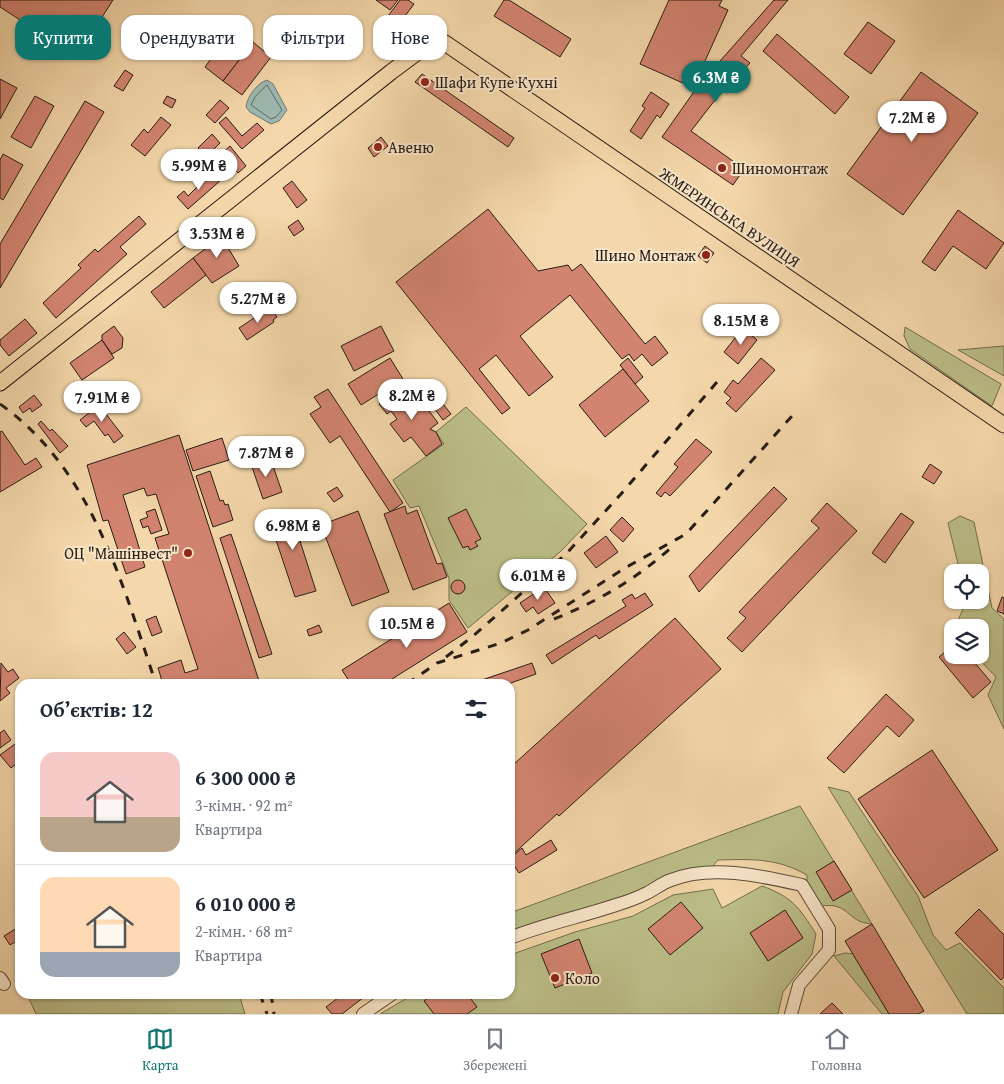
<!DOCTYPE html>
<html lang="uk">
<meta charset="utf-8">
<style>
body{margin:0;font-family:"Gentium Book Plus",serif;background:#f6f6f7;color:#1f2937;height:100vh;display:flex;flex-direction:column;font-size:19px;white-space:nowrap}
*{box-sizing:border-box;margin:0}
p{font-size:16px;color:#747a83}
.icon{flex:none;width:28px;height:28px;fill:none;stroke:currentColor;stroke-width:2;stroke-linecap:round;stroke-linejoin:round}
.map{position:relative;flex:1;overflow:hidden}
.details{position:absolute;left:15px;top:679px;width:500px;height:320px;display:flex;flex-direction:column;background:#fff;border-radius:15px;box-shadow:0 1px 4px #0004}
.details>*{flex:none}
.banner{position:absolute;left:15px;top:15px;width:500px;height:45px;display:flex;gap:10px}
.controls{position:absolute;left:944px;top:564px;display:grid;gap:10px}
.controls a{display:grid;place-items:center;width:45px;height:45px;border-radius:10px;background:#fff;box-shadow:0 1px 4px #0004;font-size:25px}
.price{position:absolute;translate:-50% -42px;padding:0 11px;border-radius:18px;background:#fff;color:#222;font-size:16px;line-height:32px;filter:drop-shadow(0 1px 2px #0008)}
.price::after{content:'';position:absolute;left:50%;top:30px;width:15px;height:11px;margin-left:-8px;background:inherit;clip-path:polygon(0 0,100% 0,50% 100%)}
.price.active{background:#0f766e;color:#fff}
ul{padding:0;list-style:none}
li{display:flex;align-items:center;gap:15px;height:125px;padding:0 25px}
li+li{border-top:1px solid #e0e1e3}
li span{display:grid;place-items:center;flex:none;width:140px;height:100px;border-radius:15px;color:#555}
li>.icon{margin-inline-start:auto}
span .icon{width:60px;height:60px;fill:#fffc;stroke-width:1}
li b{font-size:21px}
h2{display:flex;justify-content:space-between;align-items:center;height:60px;padding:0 25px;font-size:21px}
.chip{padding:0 18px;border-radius:15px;background:#fff;box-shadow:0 1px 4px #0004;font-size:18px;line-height:45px}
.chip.active{background:#0f766e;color:#fff}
.menu{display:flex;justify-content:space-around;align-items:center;height:70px;border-top:1px solid #e0e1e3;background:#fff;font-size:14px;color:#747a83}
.menu a{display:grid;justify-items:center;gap:2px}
.menu .active{color:#0f766e}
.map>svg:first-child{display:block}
.green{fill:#bcbe88;stroke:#726e4e}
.water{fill:#9db8af;stroke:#6e7a71}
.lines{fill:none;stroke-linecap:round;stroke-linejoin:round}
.shore{stroke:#626a62;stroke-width:1}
.building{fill:#d38471;stroke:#281d14}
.minor-casing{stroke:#5b4c3a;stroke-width:14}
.major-casing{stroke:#281d14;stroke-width:17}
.minor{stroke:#f8e5c8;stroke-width:12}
.major{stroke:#f4d7aa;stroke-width:15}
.rail{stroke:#281d14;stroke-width:3;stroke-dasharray:9 9;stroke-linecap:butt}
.poi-dot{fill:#8f2418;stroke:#f8e5c8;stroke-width:2}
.labels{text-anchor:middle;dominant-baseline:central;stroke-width:4;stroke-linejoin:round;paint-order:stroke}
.poi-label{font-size:16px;fill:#281d14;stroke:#f8e5c8;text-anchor:start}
.street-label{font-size:16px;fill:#281d14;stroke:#f8e5c8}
</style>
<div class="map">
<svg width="1004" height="1014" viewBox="0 0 1004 1014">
<rect width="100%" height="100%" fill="#f4d7aa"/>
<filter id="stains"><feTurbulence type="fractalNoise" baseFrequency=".004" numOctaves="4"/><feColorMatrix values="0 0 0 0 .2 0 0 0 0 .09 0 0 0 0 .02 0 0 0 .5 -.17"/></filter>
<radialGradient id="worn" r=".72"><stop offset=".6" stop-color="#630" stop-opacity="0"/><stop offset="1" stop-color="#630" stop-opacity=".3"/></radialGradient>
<g class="green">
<path d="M905,327L1001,384L992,406L910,349L904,336Z"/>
<path d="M1004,346V376L958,350Z"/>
<path d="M466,407L587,524L560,552L468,628L449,600V578L419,506L410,508L393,480L444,444L436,432Z"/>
<path d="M960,516L974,522L992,608L1004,619V729L988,695L996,677L975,655H980V628L955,627L967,600H980V572H960L948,523Z"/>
<path d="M828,787L849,792L918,896L933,935L946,950L960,943L1004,988V1014H967Z"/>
<path d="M800,806L872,924C845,922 851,902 821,906L807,884V875C777,858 752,859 718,860L706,874L539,921L510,933V913Z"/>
<path d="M762,886C792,897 799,907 816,934L812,954L783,992L778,1014H380L414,994H510V955L575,932L633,916L673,895L713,889L722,908Z"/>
<path d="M845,953L853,954L889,1014H882L834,956Z"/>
<path d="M27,994H239L245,1014H36Z"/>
</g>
<path class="water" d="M267,80L273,84L287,110L279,121L271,124L250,112L246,107C247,97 257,83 267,80Z"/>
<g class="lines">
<path class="shore" d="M267,85L282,110L276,117L271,119L251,105L255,97Z"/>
</g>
<g class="building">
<path d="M0,0H113L80,52L64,41L70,32L68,30L59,45L0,7Z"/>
<path d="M376,0H398L390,10Z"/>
<path d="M400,0H408L414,4L396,28L385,20Z"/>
<path d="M504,0H509L571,39L560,57L494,16Z"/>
<path d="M669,0H722L719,6L728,10L701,70L693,66L685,84L640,64Z"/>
<path d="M774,0H788L741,56L750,63L715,100L691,131L744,169L733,185L662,137L698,86Z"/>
<path d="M868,22L895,41L871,74L844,54Z"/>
<path d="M234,28L253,42L223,81L205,67Z"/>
<path d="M777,34L849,97L835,114L763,51Z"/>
<path d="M253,42L271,57L242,95L223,81Z"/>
<path d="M125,70L133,75L123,91L114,86Z"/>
<path d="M921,72L978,113L903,215L847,174Z"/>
<path d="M422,74L514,138L508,147L415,82Z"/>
<path d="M0,79L17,88L0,119Z"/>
<path d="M651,92L669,104L660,118L657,115L641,139L630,131L645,108L642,106Z"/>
<path d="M35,96L54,106L31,148L11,137Z"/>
<path d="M167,96L176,100L172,108L163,103Z"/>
<path d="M220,100L229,108L215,123L206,115Z"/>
<path d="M85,101L104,112L0,288V244Z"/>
<path d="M161,117L171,125L145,156L131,145L144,129L148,133Z"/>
<path d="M226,117L242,136L257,123L264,130L242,149L219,123Z"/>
<path d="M212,134L220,143L207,156L198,148Z"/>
<path d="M381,137L388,146L374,157L368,148Z"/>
<path d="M230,146L246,166L238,173L222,153Z"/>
<path d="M3,154L23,165L3,200L0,198V160Z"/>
<path d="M213,171L221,180L188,209L177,197L184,191L188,196Z"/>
<path d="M292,181L307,200L297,208L283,188Z"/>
<path d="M488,209L538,271L568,265L572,271L581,264L645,344L655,336L668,353L652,366L642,354L634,361L629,354L622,359L570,295L520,336L553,377L529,396L496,355L479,369L510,408L502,414L396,282Z"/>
<path d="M958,210L1004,243L986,269L953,246L935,271L922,262Z"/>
<path d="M139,216L146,224L120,247L127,254L56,318L43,303L81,268L78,265L95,249L98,252Z"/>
<path d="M298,220L304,229L294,236L288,227Z"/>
<path d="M228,232L234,242L227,246L239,266L212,283L193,258Z"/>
<path d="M705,246L714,253L707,263L698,256Z"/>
<path d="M193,258L206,275L164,308L151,292Z"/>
<path d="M271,309L277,317L273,320L274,322L247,340L239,328L266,310L267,312Z"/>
<path d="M25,319L37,333L9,356L0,345V340Z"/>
<path d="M114,326L123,338L122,348L112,354L102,340V335Z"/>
<path d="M381,326L394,351L354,371L341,346Z"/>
<path d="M743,328L757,340L738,364L724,352Z"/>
<path d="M102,340L114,358L82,380L70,363Z"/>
<path d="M390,358L403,379L361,405L348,384Z"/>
<path d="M628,358L643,377L635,384L620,365Z"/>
<path d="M761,358L775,370L736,412L726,403L731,398L724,392L733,380L738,384Z"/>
<path d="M623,369L649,401L605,437L579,405Z"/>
<path d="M403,386L410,395L407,398L415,409L423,403L438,423L430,429L436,432L442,444L426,456L411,437L404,442L390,424L397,419L391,411L387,414L379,404Z"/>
<path d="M328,389L403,503L390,512L340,436L330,443L310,414L321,407L314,397Z"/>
<path d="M34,395L42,405L32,412L30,408L23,413L19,407Z"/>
<path d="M439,399L451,414L443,420L432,405Z"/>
<path d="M99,405L123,436L114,443L108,434L105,436L94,421L86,427L80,420Z"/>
<path d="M41,421L50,431L52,429L68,446L60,453L38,424Z"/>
<path d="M2,431L25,465L36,458L42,467L0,492V432Z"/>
<path d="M179,435L260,684H163L158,668L181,660L185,673L198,669L155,538L169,534L156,494L147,496L144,488L123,495L145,567L126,574L108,520L103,521L87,465Z"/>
<path d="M222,438L229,460L193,471L186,450Z"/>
<path d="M696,439L712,452L670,496L665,492L661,497L656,493L678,467L674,464Z"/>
<path d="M270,457L282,492L263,499L251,464Z"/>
<path d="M930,464L942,472L934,484L922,477Z"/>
<path d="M210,471L220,501L223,500L225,505L228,504L233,520L213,527L196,476Z"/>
<path d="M337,487L343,496L334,502L327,493Z"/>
<path d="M774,487L787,499L699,592L689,576Z"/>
<path d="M827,503L857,531L742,652L727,638L746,618L739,612L819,528L811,521Z"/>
<path d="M405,506L407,514L417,510L437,564L442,563L447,577L413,590L384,514Z"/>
<path d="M155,509L162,530L151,534L148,526L143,528L140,520L148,517L146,512Z"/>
<path d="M466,509L481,539L475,542L478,546L470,550L468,546L463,548L448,518Z"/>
<path d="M298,510L307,539L300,541L316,591L295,597L269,519Z"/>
<path d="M358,511L389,592L352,606L321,525Z"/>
<path d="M901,513L914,522L885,563L872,553Z"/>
<path d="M622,517L634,529L623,542L610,530Z"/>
<path d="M231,534L272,654L259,658L220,538Z"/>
<path d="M606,536L618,552L596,568L584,553Z"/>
<circle cx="458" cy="587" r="7"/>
<path d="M544,587L555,603L538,614L533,607L526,612L520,603Z"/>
<path d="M645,593L653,605L599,639L596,635L552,664L546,655L626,606L622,600L632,594L635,599Z"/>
<path d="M1002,597L1004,598V614L997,611Z"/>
<path d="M449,603L467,632L384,684H351L342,670Z"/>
<path d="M156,616L162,632L152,636L146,620Z"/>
<path d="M675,618L721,669L559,816L557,814L510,857V760L514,764Z"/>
<path d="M319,625L322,632L309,636L307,630Z"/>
<path d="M124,632L136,647L127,654L116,639Z"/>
<path d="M952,646V655H968L991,682L973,698L939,657Z"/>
<path d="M1,663L8,672L13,669L19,678L6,688L10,693L0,701Z"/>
<path d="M532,663L536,674L508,684H470Z"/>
<path d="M886,694L914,720L899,737L887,726L844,773L827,758Z"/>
<path d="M4,730L11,740L0,748V733Z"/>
<path d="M15,744L20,751V761L11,768L0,755Z"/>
<path d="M932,750L998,850L924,898L858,799Z"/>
<path d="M551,840L557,850L519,873L513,864L510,865V858L522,848L526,855Z"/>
<path d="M834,861L852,890L833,901L816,872Z"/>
<path d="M681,902L703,928L670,955L648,929Z"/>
<path d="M979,909L1004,935V977L1001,980L955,933Z"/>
<path d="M785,910L803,938L768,961L750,933Z"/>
<path d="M872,924L924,1011L918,1014H889L845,941Z"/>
<path d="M20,926V939L10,945L4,936Z"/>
<path d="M579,939L592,973L555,988L541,954Z"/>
<path d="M343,994H368L342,1014H332L326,1007Z"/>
<path d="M434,994H467L477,1007L467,1014H434L424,1001Z"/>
<path d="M832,1003L843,1014H820Z"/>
</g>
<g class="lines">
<g class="minor-casing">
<g id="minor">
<path d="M510,938C545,924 580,917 616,905C626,902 637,898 647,893C655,889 662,883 671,880C711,864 762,876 802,885L829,929V950L799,985L791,1014"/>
<path d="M0,978L4,984"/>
<path d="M363,1014L392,994"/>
</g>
</g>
<g class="major-casing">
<path id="major" d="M0,383L391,72L426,46L445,43L1004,425"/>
</g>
<use href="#minor" class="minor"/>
<use href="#major" class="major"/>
<g class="rail">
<path d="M0,404C92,469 122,583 156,684"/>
<path d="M554,619C599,601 638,578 674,545"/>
<path d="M446,657L472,637L566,554L621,494L717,382"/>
<path d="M407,684L437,663L501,643L528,630L625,568L686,534L792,416"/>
<path d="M260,994L267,1014"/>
<path d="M271,994L274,1014"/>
</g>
</g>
<g class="poi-dot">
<circle cx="425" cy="82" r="5"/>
<circle cx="378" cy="147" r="5"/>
<circle cx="722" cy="168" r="5"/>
<circle cx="706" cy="255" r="5"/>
<circle cx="188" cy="553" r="5"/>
<circle cx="555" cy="978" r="5"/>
</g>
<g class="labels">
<g class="poi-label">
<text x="435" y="82">Шафи Купе Кухні</text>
<text x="388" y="147">Авеню</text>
<text x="732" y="168">Шиномонтаж</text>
<text x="696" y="255" text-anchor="end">Шино Монтаж</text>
<text x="178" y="553" text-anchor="end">ОЦ "Машінвест"</text>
<text x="565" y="978">Коло</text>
</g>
<g class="street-label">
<text transform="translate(730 217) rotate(34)">ЖМЕРИНСЬКА ВУЛИЦЯ</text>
</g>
</g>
<rect width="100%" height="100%" filter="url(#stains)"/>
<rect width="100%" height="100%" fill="url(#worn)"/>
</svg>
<div class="controls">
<a><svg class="icon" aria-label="locate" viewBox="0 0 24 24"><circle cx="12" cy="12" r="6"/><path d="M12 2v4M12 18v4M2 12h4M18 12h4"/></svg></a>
<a><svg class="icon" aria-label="layers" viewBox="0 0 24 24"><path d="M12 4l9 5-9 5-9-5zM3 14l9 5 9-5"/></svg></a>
</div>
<b class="price active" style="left:716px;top:103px">6.3M ₴</b>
<b class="price" style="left:912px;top:143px">7.2M ₴</b>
<b class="price" style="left:199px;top:191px">5.99M ₴</b>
<b class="price" style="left:217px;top:259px">3.53M ₴</b>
<b class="price" style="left:258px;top:324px">5.27M ₴</b>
<b class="price" style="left:741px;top:346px">8.15M ₴</b>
<b class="price" style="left:412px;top:421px">8.2M ₴</b>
<b class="price" style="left:102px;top:423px">7.91M ₴</b>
<b class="price" style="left:266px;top:478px">7.87M ₴</b>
<b class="price" style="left:293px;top:551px">6.98M ₴</b>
<b class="price" style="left:538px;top:601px">6.01M ₴</b>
<b class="price" style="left:407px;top:649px">10.5M ₴</b>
<div class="banner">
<a class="chip active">Купити</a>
<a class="chip">Орендувати</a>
<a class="chip">Фільтри</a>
<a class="chip">Нове</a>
</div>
<section class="details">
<h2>Об’єктів: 12<svg class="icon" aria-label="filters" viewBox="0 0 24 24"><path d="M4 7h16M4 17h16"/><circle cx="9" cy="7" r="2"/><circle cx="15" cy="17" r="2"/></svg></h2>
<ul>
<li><span style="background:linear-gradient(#f6c9c9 65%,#b9a48a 0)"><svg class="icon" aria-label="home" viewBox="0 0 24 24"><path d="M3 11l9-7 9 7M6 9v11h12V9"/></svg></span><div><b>6 300 000 ₴</b><p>3-кімн. · 92 m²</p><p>Квартира</p></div></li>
<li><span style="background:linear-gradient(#ffd9b3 75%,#9aa5b1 0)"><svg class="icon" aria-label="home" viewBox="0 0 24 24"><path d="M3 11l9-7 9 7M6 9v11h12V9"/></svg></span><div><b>6 010 000 ₴</b><p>2-кімн. · 68 m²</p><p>Квартира</p></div></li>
</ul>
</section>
</div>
<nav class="menu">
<a class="active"><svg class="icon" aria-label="map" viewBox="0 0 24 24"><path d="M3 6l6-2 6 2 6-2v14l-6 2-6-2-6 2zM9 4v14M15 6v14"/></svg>Карта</a>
<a><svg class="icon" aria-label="saved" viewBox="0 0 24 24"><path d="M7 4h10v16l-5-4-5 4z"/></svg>Збережені</a>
<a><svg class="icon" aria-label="home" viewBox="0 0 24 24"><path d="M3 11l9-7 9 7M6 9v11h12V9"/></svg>Головна</a>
</nav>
